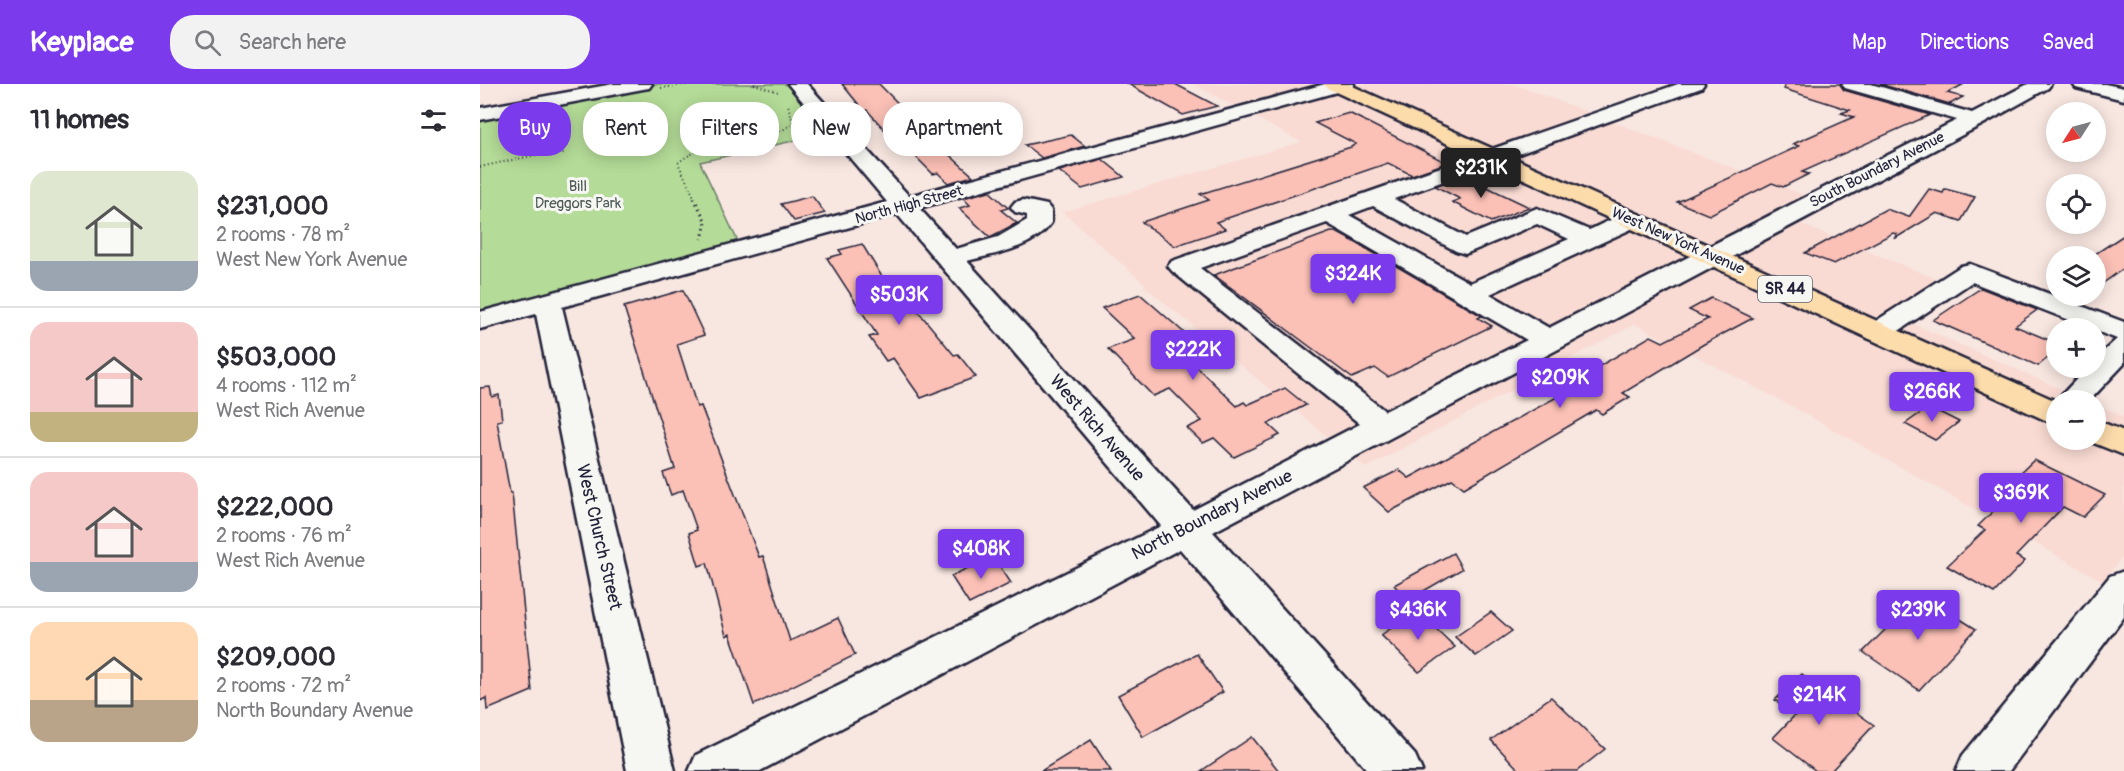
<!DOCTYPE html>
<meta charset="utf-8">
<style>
body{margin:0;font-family:Pangolin,sans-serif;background:#f2f2f3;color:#2b2b33;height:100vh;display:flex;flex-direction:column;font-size:22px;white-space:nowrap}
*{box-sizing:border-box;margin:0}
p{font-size:20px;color:#7c7c81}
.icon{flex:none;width:33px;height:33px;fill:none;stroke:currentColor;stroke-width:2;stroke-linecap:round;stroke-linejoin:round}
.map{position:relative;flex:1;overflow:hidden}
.details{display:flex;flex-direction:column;background:#fff;width:480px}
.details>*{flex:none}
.banner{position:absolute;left:18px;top:18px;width:570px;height:54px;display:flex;gap:12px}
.needle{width:39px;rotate:234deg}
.controls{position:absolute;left:1566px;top:18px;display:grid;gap:12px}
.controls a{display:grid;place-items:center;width:60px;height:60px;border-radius:50%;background:#fff;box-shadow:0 3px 15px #0003;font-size:30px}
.price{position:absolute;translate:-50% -51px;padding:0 14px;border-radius:6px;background:#7c3aed;color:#fff;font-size:20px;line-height:39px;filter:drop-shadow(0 2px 3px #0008)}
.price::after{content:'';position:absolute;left:50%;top:36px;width:18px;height:14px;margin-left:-9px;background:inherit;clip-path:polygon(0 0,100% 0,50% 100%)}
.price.on{background:#222;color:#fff}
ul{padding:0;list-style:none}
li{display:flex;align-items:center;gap:18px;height:150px;padding:0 30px}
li+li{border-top:2px solid #e1e1e2}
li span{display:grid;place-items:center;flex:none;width:168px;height:120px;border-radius:18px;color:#555}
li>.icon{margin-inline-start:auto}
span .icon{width:72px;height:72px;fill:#fffc;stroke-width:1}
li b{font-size:26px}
h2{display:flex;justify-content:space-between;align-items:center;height:72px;padding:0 30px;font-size:26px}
.pill{padding:0 21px;border-radius:24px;background:#fff;box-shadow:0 3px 15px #0003;font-size:21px;line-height:54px}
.pill.on{background:#7c3aed;color:#fff}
header{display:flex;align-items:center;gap:36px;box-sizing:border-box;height:84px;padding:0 30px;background:#7c3aed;color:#fff}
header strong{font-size:28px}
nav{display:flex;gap:33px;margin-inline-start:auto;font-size:21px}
.search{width:420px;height:54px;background:#f2f2f3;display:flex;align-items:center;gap:15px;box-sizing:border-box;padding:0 21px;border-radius:24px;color:#7c7c81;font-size:22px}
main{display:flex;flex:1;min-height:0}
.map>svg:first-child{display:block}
.built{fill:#f9dbd3}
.green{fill:#b4db97;stroke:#6b7e69;stroke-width:1.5}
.building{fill:#fbc0b6;stroke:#22223b;stroke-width:1.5}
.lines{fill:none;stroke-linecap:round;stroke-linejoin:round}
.minor-casing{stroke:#22223b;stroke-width:5}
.major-casing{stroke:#22223b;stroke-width:5}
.path-far1{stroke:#22223b;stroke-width:2;stroke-dasharray:1 3;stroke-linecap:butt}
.path{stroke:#22223b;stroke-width:3;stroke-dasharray:1.5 4;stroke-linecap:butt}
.minor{fill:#f6f6f2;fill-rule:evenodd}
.major{fill:#fddcac;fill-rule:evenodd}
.labels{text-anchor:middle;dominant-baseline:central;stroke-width:6;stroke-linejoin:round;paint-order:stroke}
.far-street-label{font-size:15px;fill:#22223b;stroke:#f6f6f2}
.far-park-label{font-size:15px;fill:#4e5a57;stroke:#f6f6f2}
.shield{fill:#f6f6f2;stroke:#626272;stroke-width:1.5}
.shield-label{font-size:16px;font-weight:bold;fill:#22223b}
.street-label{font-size:18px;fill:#22223b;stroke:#f6f6f2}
</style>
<header>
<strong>Keyplace</strong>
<div class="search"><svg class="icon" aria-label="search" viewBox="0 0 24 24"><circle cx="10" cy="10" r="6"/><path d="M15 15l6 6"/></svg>Search here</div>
<nav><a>Map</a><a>Directions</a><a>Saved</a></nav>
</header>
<main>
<section class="details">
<h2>11 homes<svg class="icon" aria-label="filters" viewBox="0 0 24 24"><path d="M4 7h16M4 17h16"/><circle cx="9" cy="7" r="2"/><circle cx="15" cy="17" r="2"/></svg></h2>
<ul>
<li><span style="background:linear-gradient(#dfe7d0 75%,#9aa5b1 0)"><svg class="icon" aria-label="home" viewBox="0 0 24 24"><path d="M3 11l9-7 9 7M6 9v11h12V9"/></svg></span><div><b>$231,000</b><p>2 rooms · 78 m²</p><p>West New York Avenue</p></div></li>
<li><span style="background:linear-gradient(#f6c9c9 75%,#c2b280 0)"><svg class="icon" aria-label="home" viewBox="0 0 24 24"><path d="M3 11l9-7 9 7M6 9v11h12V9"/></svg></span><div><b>$503,000</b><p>4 rooms · 112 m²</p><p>West Rich Avenue</p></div></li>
<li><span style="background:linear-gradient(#f6c9c9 75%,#9aa5b1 0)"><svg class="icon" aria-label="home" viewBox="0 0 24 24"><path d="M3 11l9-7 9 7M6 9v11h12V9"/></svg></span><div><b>$222,000</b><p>2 rooms · 76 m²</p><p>West Rich Avenue</p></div></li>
<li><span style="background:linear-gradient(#ffd9b3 65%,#b9a48a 0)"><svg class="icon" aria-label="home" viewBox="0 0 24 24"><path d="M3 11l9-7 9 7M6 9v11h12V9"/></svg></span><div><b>$209,000</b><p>2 rooms · 72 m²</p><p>North Boundary Avenue</p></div></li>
</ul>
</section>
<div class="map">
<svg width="1644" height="687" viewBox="0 0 1644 687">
<rect width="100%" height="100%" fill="#f8e6e0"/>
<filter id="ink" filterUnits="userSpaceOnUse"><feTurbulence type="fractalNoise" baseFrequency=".0167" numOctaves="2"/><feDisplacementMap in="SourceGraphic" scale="12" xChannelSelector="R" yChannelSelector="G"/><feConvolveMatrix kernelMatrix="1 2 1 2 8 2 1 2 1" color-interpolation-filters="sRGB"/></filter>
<g filter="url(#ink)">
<g class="built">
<path d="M713,0H842L846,2L761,26Z"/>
<path d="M877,0H1033L1116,31L1014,68L868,3Z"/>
<path d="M856,6L1215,171L853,357L664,202L666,201L583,128L821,58L769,30Z"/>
<path d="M1128,36L1329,113L1229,164L1027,73Z"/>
<path d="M1313,137L1464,198L1413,231L1583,306L1571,318L1246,172Z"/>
<path d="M1233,179L1576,338V356H1615L1644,369V471L1623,497L1313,323L1155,240L886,384L870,371Z"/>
<path d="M1616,320L1644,333V351L1616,338Z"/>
</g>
<path class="green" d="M163,0H317L357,47L220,78L262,166L0,237V30Z"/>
<g class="building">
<path d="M362,0H399L465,67L493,92L468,99L458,89L453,90L426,63L421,64L387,26L384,27Z"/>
<path d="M648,0H695L737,22L703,31Z"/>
<path d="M1305,0H1360L1364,6L1450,31L1322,88L1329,90L1303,103L1292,99L1229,131L1197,118L1319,62L1313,60L1374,33L1361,29L1370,26L1304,5Z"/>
<path d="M1399,0H1484L1467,9L1483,13L1470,20Z"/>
<path d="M869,29L967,79L932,91L908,79L736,138L745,145L695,162L662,138L729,116L720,110L871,63L876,60L835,39Z"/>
<path d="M591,51L605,62L562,74L545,61Z"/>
<path d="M622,75L644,93L602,105L579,87Z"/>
<path d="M984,92L1049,123L1011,138L972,118L980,115L955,102Z"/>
<path d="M1449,105L1463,109L1465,105L1495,113L1481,137L1457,129L1414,155L1417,150L1413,149L1354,180L1325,169L1406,125L1429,133Z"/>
<path d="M509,107L528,124L521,126L537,139L510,153L479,124L490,121L483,114Z"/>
<path d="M332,112L345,129L314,137L301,120Z"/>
<path d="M851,148H856L880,161L1002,232L998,234L1012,242L908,293L895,284L872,294L734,191Z"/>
<path d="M1644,151V184L1616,204V172H1612Z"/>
<path d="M382,160L407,201L414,198L474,271L478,270L496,293L441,314L413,274L406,277L389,253L397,251L347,174L362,170L359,166Z"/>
<path d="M1501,204L1557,226L1535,242L1576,259V267L1558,282L1453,236Z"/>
<path d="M203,206L224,251L197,260L217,323L221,322L279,473L283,472L310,557L358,534L375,571L274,621L250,550L246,552L227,479L219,482L209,449L217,446L203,406L191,411L183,389L195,385L144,223Z"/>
<path d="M660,210L709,253L692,259L757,322L764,318L767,321L805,304L826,321L788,340L800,351L754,373L734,354L723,359L707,344L722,337L690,305L673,312L628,265L655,255L622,224Z"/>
<path d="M1231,214L1273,234L1224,260L1143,309L1150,313L1122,330L1116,326L984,404L972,395L909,428L883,404L919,386L929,394L1086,308L1080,305L1171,252L1183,258L1228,235L1209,226Z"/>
<path d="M10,303L12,313L19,311L22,336L17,337L30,409H32L52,607L7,626L6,614L0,617V304Z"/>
<path d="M1449,323L1479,338L1455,356L1425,340Z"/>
<path d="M1554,376L1625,411L1603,433L1583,423L1536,472L1545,477L1514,509L1467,482L1505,446L1498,442L1545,396L1537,392Z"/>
<path d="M973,469L982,485L928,516L914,501Z"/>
<path d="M513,472L531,499L489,520L471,492Z"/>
<path d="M1445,513L1496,545L1439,606L1383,568L1408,543L1398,537L1415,520L1429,529Z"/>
<path d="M937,527L975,563L939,588L901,551Z"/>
<path d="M1011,528L1032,547L996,572L975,553Z"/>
<path d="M717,570L743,608L663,653L638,611Z"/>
<path d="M1322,590L1394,641L1351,687H1336L1293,654L1315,631L1295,616Z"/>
<path d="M1071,613L1125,665L1097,687H1040L1011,656Z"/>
<path d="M772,653L799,687H721Z"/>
<path d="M611,656L631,687H561Z"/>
</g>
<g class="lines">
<g class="minor-casing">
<g id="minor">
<path d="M133,0H172L169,4L163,5L0,36V24Z"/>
<path d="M308,0H327L429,112L845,0H874L871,4L439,124L476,165L518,153L547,136V131L535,128L531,123L535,118L543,116L567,121L571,126V139C554,164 515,170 487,177L713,426L880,340L692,187L688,182L692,177L1198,0H1224L1221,4L914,115L986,153L1057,124L1109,146C1125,139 1143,127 1160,131L1164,136L1160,141L1010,210L1069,244L1477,36L1365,4L1362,0H1391L1492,29L1548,0H1571L1568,4L1503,40L733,448L935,671L942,687H888L700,465L280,687H209L216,671L681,442L417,130L82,223L195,687H147L56,230L0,245V228L407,118ZM893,122L976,167L985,170L1057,140L1089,155L990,199L869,131ZM847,139L1047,256L905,327L720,184Z"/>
<path d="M1593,0H1625L1644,4V16L1596,4Z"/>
<path d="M1490,180L1644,238V280L1610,316H1577L1607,284H1616V274L1637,255L1616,247V244H1610L1492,198L1408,254L1398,257L1388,254L1384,248L1388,242L1481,182Z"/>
<path d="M1644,487V533L1529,687H1476L1483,671L1630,492Z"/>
</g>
</g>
<g class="major-casing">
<g id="major">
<path d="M844,0H868L1576,317V339L1565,336L847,4Z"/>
<path d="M1616,336L1644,347V371L1606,356H1616Z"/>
</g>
</g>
<g class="path-far1">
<path d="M274,0L298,8"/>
<path d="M181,4L210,0"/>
<path d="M0,83L65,69L84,70"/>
<path d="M215,115L198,79C230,51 280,66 313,39L308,21"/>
</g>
<path class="path" d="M214,114L226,138L222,155"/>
<use href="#minor" class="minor"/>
<use href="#major" class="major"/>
</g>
</g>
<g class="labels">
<g class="far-street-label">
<text transform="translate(1397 86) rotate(-27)">South Boundary Avenue</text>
<text transform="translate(429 121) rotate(-15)">North High Street</text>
<text transform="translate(1198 157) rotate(24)">West New York Avenue</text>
</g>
<g class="far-park-label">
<text x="98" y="102">Bill<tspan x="98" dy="17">Dreggors Park</tspan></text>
</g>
<rect class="shield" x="1278" y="192" width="54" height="26" rx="4.5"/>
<g class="shield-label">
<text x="1305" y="205">SR 44</text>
</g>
<g class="street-label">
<text transform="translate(617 344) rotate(49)">West Rich Avenue</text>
<text transform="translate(732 431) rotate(-27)">North Boundary Avenue</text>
<text transform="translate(119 453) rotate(77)">West Church Street</text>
</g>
</g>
</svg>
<div class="controls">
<a><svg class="needle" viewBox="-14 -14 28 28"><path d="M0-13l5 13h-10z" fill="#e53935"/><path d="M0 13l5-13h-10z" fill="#7c7c81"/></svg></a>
<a><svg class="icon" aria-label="locate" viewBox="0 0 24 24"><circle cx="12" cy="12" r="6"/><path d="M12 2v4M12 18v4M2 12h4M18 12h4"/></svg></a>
<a><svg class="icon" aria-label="layers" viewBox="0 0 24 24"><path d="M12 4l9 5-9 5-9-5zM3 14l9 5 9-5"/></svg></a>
<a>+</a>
<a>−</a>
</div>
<b class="price on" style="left:1001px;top:115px">$231K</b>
<b class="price" style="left:873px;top:221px">$324K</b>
<b class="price" style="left:419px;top:242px">$503K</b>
<b class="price" style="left:713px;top:297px">$222K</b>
<b class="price" style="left:1080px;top:325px">$209K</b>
<b class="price" style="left:1452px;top:339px">$266K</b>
<b class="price" style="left:1541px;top:440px">$369K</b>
<b class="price" style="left:501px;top:496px">$408K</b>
<b class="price" style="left:938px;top:557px">$436K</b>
<b class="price" style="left:1438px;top:557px">$239K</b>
<b class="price" style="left:1339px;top:642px">$214K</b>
<div class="banner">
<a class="pill on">Buy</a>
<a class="pill">Rent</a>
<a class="pill">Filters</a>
<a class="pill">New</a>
<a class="pill">Apartment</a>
</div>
</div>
</main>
